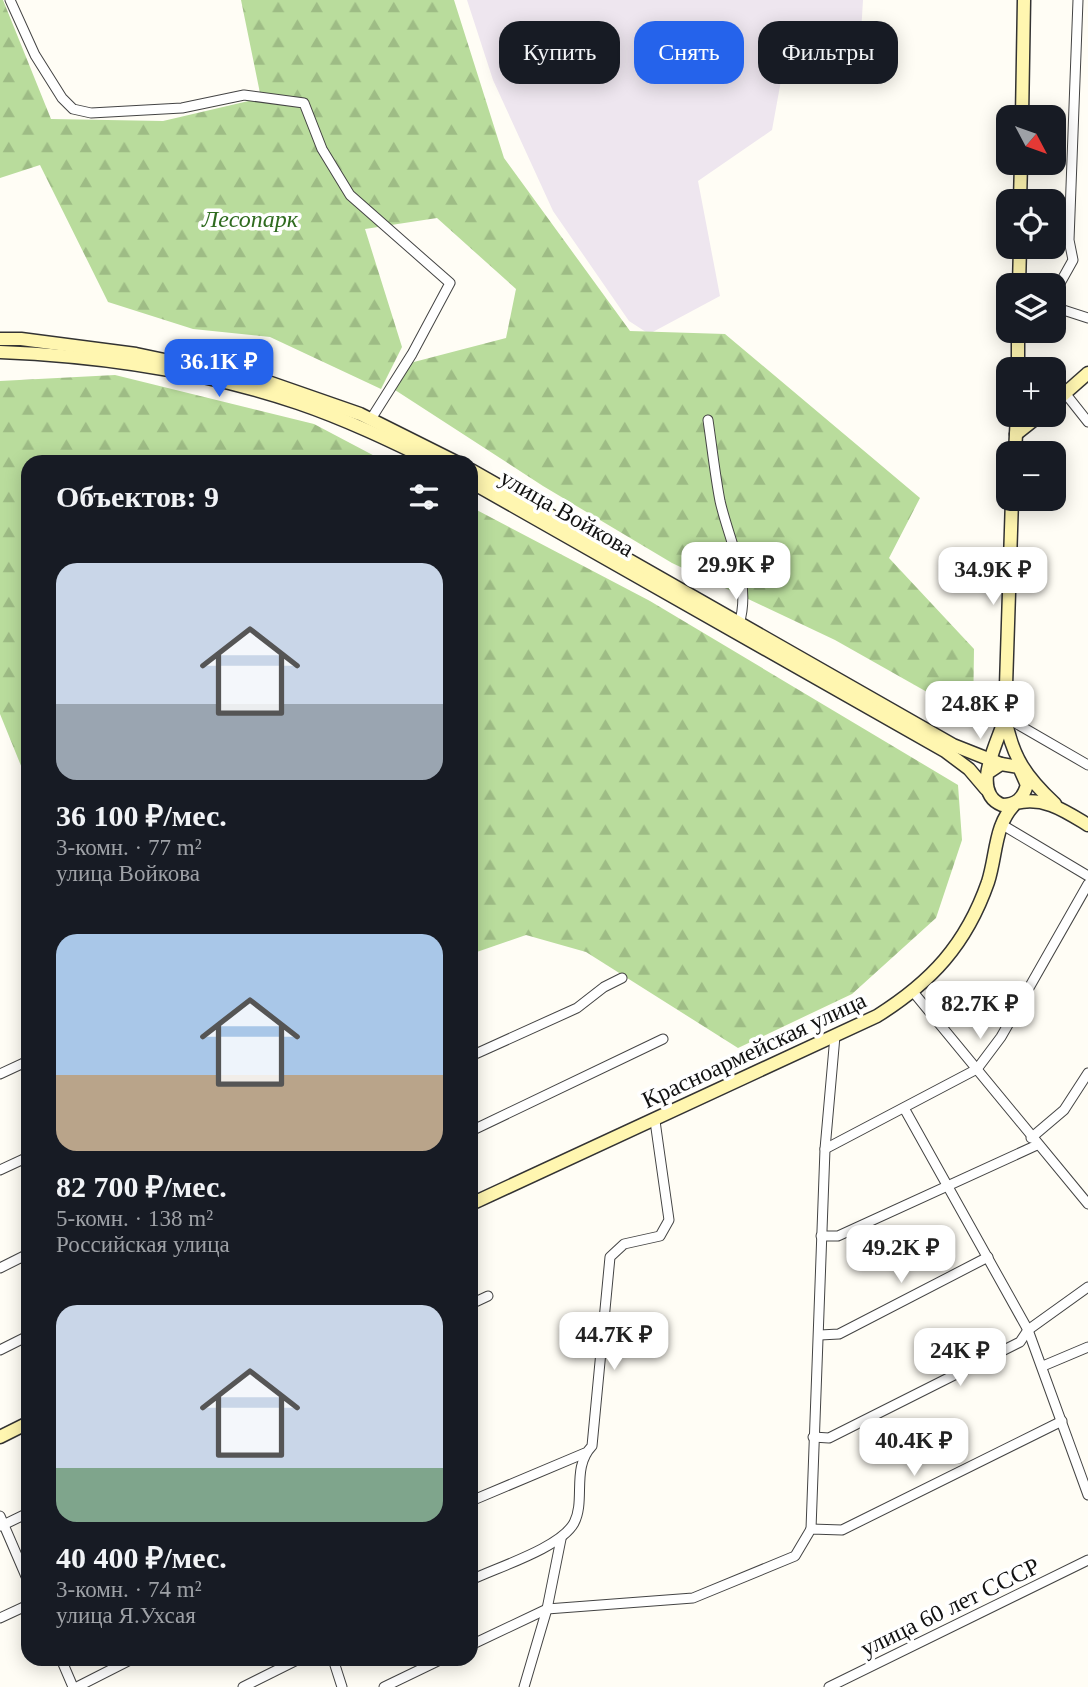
<!DOCTYPE html>
<html lang="ru">
<meta charset="utf-8">
<style>
body{margin:0;font-family:"Times New Roman",serif;background:#242831;color:#f1f3f6;height:100vh;display:flex;flex-direction:column;font-size:26px;white-space:nowrap}
*{box-sizing:border-box;margin:0}
p{font-size:23px;color:#9ea1a6}
.icon{flex:none;width:38px;height:38px;fill:none;stroke:currentColor;stroke-width:2;stroke-linecap:round;stroke-linejoin:round}
.map{position:relative;flex:1;overflow:hidden}
.details{position:absolute;left:21px;top:455px;width:457px;height:1211px;display:flex;flex-direction:column;background:#171b24;border-radius:21px;box-shadow:0 4px 18px #0003}
.details>*{flex:none}
.banner{position:absolute;left:499px;top:21px;width:483px;height:63px;display:flex;gap:14px}
.needle{width:46px;rotate:131deg}
.fabs{position:absolute;left:996px;top:105px;display:grid;gap:14px}
.fabs a{display:grid;place-items:center;width:70px;height:70px;border-radius:14px;background:#171b24;box-shadow:0 4px 18px #0003;font-size:35px}
.price{position:absolute;translate:-50% -60px;padding:0 16px;border-radius:14px;background:#fff;color:#222;font-size:23px;line-height:46px;filter:drop-shadow(0 2px 4px #0008)}
.price::after{content:'';position:absolute;left:50%;top:42px;width:21px;height:16px;margin-left:-10px;background:inherit;clip-path:polygon(0 0,100% 0,50% 100%)}
.price.current{background:#2563eb;color:#fff}
ul{padding:0;list-style:none}
li{display:grid;align-content:center;gap:14px;height:371px;padding:0 35px}
li span{display:grid;place-items:center;height:217px;border-radius:21px;color:#555}
li>.icon{margin-inline-start:auto}
span .icon{width:126px;height:126px;fill:#fffc;stroke-width:1}
li b{font-size:30px}
h2{display:flex;justify-content:space-between;align-items:center;height:84px;padding:0 35px;font-size:30px}
.pill{padding:0 24px;border-radius:21px;background:#171b24;box-shadow:0 4px 18px #0003;font-size:24px;line-height:63px}
.pill.current{background:#2563eb;color:#fff}
.map>svg:first-child{display:block}
.industrial{fill:#eee6ef}
.forest{fill:url(#forest-firs)}
.lines{fill:none;stroke-linecap:round;stroke-linejoin:round}
.street-casing{stroke:#444;stroke-width:11}
.secondary-casing{stroke:#333;stroke-width:15}
.street{stroke:#fff;stroke-width:9}
.secondary{stroke:#fff6b0;stroke-width:12}
.labels{text-anchor:middle;dominant-baseline:central;stroke-width:7;stroke-linejoin:round;paint-order:stroke}
.park-label{font-size:24px;font-style:italic;fill:#2f6b1f;stroke:#fff}
.street-label{font-size:24px;fill:#111;stroke:#fff}
</style>
<div class="map">
<svg width="1088" height="1687" viewBox="0 0 1088 1687">
<defs>
<pattern id="forest-firs" width="22" height="20" patternUnits="userSpaceOnUse" patternTransform="scale(1.75)"><rect width="22" height="20" fill="#b9dc9c"/><path d="M5 1l3.5 6h-7zM16 11l3.5 6h-7z" fill="#9ebc85"/></pattern>
</defs>
<rect width="100%" height="100%" fill="#fffdf5"/>
<path class="industrial" d="M467,0H863L861,33L790,31L772,130L698,181L720,296L649,334L629,321L553,211L493,80Z"/>
<g class="forest">
<path d="M0,0H3L51,119L163,121L261,98L241,0H454L504,158L630,331L725,334L920,498L889,558L974,649L973,718L835,640L672,563L543,486L395,390L410,363L506,338L516,289L437,218L365,229L402,347L381,389L270,337L193,329L108,302L40,165L0,178Z"/>
<path d="M115,375L314,424L386,462H28V783L0,714V381Z"/>
<path d="M471,507L650,601L958,785L962,840L936,918L852,994L738,1048L586,952L526,935L471,954Z"/>
</g>
<g class="lines">
<g class="street-casing">
<g id="street">
<path d="M10,0L35,55L62,98L73,109L91,113L182,108L244,95L304,103L322,149L350,195L450,283L412,354L371,419"/>
<path d="M1054,294L1073,260L1069,240L1078,0"/>
<path d="M1054,307L1088,318"/>
<path d="M1065,393L1088,422"/>
<path d="M708,420C712,447 715,475 720,501C729,541 752,583 739,624"/>
<path d="M1005,717L1088,765"/>
<path d="M1001,824L1088,876"/>
<path d="M914,993L1088,1204"/>
<path d="M471,1056L577,1008L604,987L622,978"/>
<path d="M0,1074L28,1061"/>
<path d="M904,1108L1028,1330L1088,1495"/>
<path d="M471,1131L663,1039"/>
<path d="M1031,1138L1064,1110L1088,1073"/>
<path d="M825,1149L977,1069L1001,1037L1088,884"/>
<path d="M0,1170L28,1157"/>
<path d="M821,1236H838L1037,1145"/>
<path d="M0,1268L28,1254"/>
<path d="M471,1304L488,1296"/>
<path d="M820,1335L839,1334L988,1257"/>
<path d="M0,1350L28,1336"/>
<path d="M1043,1366L1088,1347"/>
<path d="M813,1437L829,1438L1020,1342L1028,1330L1088,1287"/>
<path d="M471,1501L585,1453"/>
<path d="M0,1516L28,1581"/>
<path d="M1,1526L28,1513"/>
<path d="M811,1529L825,1149L835,1036"/>
<path d="M471,1580C498,1567 560,1548 574,1523C586,1500 571,1468 592,1446L610,1257L624,1244L660,1236L669,1220L655,1121"/>
<path d="M0,1618L28,1605"/>
<path d="M471,1645L547,1609L693,1598L795,1556L811,1529L842,1530L1062,1421"/>
<path d="M61,1659L73,1687"/>
<path d="M333,1659L342,1687"/>
<path d="M77,1687L132,1659"/>
<path d="M243,1687L299,1659"/>
<path d="M384,1687L442,1659"/>
<path d="M524,1687L547,1609L561,1539"/>
<path d="M829,1687L1088,1560"/>
</g>
</g>
<g class="secondary-casing">
<g id="secondary">
<path d="M1022,117L1024,0"/>
<path d="M1020,201L1021,163"/>
<path d="M1019,285L1020,247"/>
<path d="M0,339H21L136,354L268,382L360,414L456,462"/>
<path d="M0,352C99,356 203,371 298,403C345,419 389,440 434,462"/>
<path d="M1018,369V331"/>
<path d="M1054,403L1088,373"/>
<path d="M1016,434L1040,415"/>
<path d="M1015,453L1017,415"/>
<path d="M471,470L953,745L1001,764"/>
<path d="M471,482L945,751L969,769L986,789"/>
<path d="M1012,499L1005,717C1012,757 1026,777 1055,804"/>
<path d="M989,772L1001,764L1019,767L1027,785C1023,798 1017,805 1002,805C970,792 997,744 1004,721"/>
<path d="M471,1204L877,1016C931,982 966,945 988,882C997,854 994,824 1016,803C1044,796 1065,811 1088,825"/>
<path d="M0,1437L28,1423"/>
</g>
</g>
<use href="#street" class="street"/>
<use href="#secondary" class="secondary"/>
</g>
<g class="labels">
<g class="park-label">
<text x="250" y="219">Лесопарк</text>
</g>
<g class="street-label">
<text transform="translate(567 513) rotate(30)">улица Войкова</text>
<text transform="translate(754 1050) rotate(-25)">Красноармейская улица</text>
<text transform="translate(950 1607) rotate(-26)">улица 60 лет СССР</text>
</g>
</g>
</svg>
<div class="fabs">
<a><svg class="needle" viewBox="-14 -14 28 28"><path d="M0-13l5 13h-10z" fill="#e53935"/><path d="M0 13l5-13h-10z" fill="#9ea1a6"/></svg></a>
<a><svg class="icon" aria-label="locate" viewBox="0 0 24 24"><circle cx="12" cy="12" r="6"/><path d="M12 2v4M12 18v4M2 12h4M18 12h4"/></svg></a>
<a><svg class="icon" aria-label="layers" viewBox="0 0 24 24"><path d="M12 4l9 5-9 5-9-5zM3 14l9 5 9-5"/></svg></a>
<a>+</a>
<a>−</a>
</div>
<b class="price current" style="left:219px;top:399px">36.1K ₽</b>
<b class="price" style="left:736px;top:602px">29.9K ₽</b>
<b class="price" style="left:993px;top:607px">34.9K ₽</b>
<b class="price" style="left:980px;top:741px">24.8K ₽</b>
<b class="price" style="left:980px;top:1041px">82.7K ₽</b>
<b class="price" style="left:901px;top:1285px">49.2K ₽</b>
<b class="price" style="left:614px;top:1372px">44.7K ₽</b>
<b class="price" style="left:960px;top:1388px">24K ₽</b>
<b class="price" style="left:914px;top:1478px">40.4K ₽</b>
<div class="banner">
<a class="pill">Купить</a>
<a class="pill current">Снять</a>
<a class="pill">Фильтры</a>
</div>
<section class="details">
<h2>Объектов: 9<svg class="icon" aria-label="filters" viewBox="0 0 24 24"><path d="M4 7h16M4 17h16"/><circle cx="9" cy="7" r="2"/><circle cx="15" cy="17" r="2"/></svg></h2>
<ul>
<li><span style="background:linear-gradient(#c9d6e8 65%,#9aa5b1 0)"><svg class="icon" aria-label="home" viewBox="0 0 24 24"><path d="M3 11l9-7 9 7M6 9v11h12V9"/></svg></span><div><b>36 100 ₽/мес.</b><p>3-комн. · 77 m²</p><p>улица Войкова</p></div></li>
<li><span style="background:linear-gradient(#a9c7e8 65%,#b9a48a 0)"><svg class="icon" aria-label="home" viewBox="0 0 24 24"><path d="M3 11l9-7 9 7M6 9v11h12V9"/></svg></span><div><b>82 700 ₽/мес.</b><p>5-комн. · 138 m²</p><p>Российская улица</p></div></li>
<li><span style="background:linear-gradient(#c9d6e8 75%,#7fa58c 0)"><svg class="icon" aria-label="home" viewBox="0 0 24 24"><path d="M3 11l9-7 9 7M6 9v11h12V9"/></svg></span><div><b>40 400 ₽/мес.</b><p>3-комн. · 74 m²</p><p>улица Я.Ухсая</p></div></li>
</ul>
</section>
</div>
